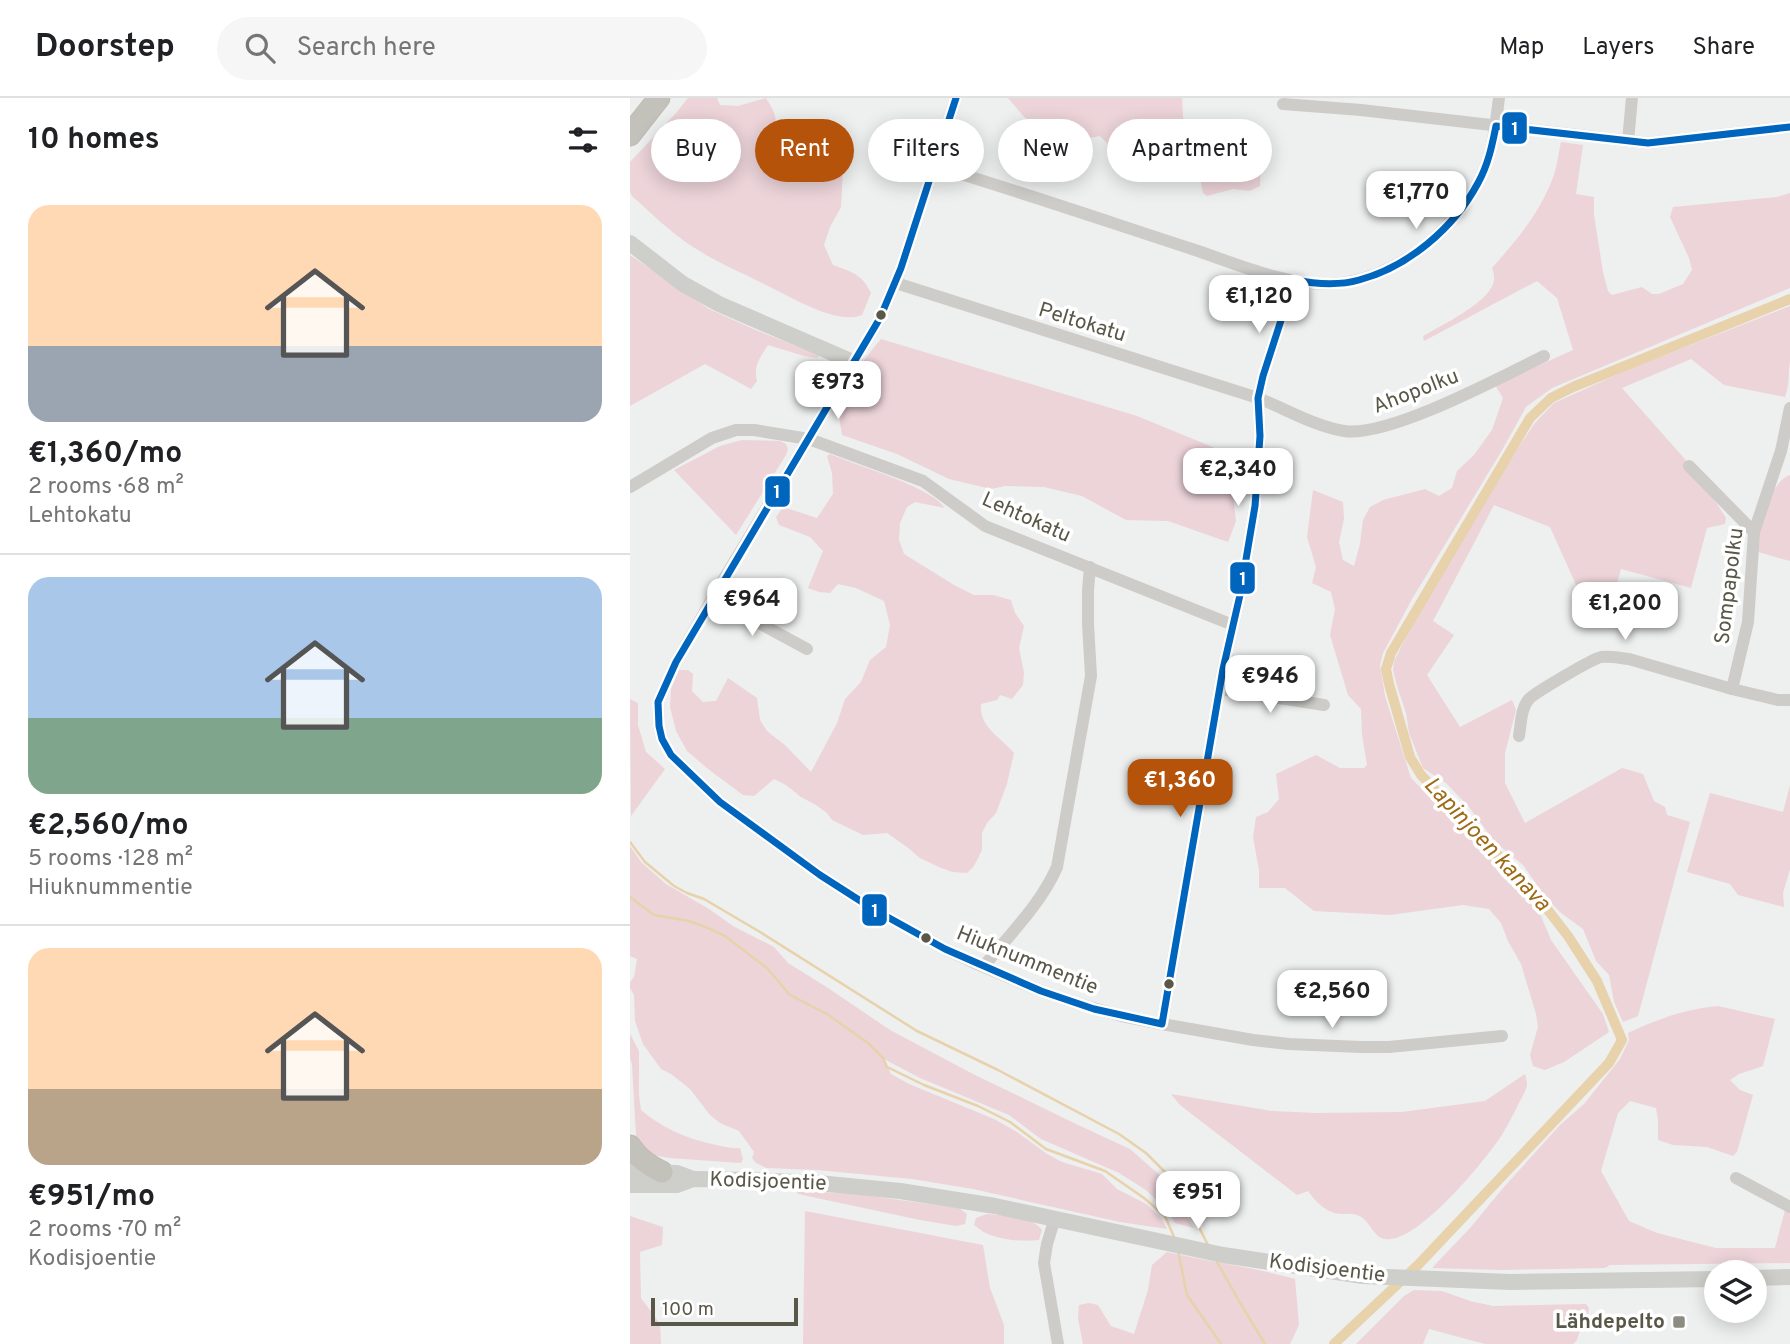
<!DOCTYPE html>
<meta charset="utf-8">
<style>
body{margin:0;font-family:Overpass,sans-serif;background:#f6f6f6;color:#202124;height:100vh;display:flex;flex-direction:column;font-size:26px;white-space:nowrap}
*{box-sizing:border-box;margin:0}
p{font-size:23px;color:#757577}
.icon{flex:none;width:38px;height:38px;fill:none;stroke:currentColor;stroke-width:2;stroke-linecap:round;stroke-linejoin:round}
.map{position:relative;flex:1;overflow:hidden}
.details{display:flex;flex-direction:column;background:#fff;width:630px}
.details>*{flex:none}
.top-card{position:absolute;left:21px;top:21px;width:665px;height:63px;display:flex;gap:14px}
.buttons{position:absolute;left:1074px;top:1162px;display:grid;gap:14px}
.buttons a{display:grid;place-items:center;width:63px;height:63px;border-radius:50%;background:#fff;box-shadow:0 4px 18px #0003;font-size:35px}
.scale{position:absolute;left:21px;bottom:18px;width:147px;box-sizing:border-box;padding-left:7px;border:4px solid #595747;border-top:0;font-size:19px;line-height:24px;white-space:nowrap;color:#595747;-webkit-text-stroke:5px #fff;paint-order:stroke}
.price{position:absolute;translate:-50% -60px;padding:0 16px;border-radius:14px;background:#fff;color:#222;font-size:23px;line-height:46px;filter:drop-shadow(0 2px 4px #0008)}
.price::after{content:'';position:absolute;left:50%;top:42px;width:21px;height:16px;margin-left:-10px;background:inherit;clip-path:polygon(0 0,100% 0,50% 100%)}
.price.selected{background:#b45309;color:#fff}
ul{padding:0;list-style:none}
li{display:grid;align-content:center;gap:14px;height:371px;padding:0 28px}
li+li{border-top:2px solid #e0e0e0}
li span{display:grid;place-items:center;height:217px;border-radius:21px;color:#555}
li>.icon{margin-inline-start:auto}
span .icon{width:126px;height:126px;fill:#fffc;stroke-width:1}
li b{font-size:30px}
h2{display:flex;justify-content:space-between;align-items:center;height:84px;padding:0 28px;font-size:30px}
.pill{padding:0 24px;border-radius:32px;background:#fff;box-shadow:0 4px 18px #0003;font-size:24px;line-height:63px}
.pill.selected{background:#b45309;color:#fff}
header{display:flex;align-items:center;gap:42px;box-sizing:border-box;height:98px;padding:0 35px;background:#fff;border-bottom:2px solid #e0e0e0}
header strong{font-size:33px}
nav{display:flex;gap:38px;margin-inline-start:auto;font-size:24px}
.search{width:490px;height:63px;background:#f6f6f6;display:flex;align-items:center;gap:18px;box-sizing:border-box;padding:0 24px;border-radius:38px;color:#757577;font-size:26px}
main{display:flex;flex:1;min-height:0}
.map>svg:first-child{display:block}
.green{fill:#ecd4d9}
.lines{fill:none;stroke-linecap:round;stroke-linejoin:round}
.stream{stroke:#e8d2ab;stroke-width:2.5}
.canal{stroke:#e8d2ab;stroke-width:10}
.highway-casing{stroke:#bdbdb4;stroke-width:23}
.street{stroke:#cdccc9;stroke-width:12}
.secondary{stroke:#cececa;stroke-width:16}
.highway{stroke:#c3c2ba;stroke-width:21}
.bus-1-casing{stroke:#fff;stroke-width:12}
.bus-1{stroke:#0065bd;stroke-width:7}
.bus-dot{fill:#595747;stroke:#fff;stroke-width:2.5}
.poi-dot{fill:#8d8c82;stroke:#fff;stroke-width:2.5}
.labels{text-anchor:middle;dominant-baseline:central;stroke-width:7;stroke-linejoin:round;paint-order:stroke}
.street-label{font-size:21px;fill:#595747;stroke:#fff}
.poi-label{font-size:21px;font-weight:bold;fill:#595747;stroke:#fff;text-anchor:end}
.water-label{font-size:23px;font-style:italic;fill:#9e6b15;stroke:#fff}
.line-badge{stroke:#fff;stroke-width:2.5}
.badge-label{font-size:19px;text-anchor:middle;font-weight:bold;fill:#fff}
</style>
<header>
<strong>Doorstep</strong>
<div class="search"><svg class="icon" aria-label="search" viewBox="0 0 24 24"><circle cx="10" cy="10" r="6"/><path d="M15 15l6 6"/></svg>Search here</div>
<nav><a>Map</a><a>Layers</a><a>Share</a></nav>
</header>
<main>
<section class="details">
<h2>10 homes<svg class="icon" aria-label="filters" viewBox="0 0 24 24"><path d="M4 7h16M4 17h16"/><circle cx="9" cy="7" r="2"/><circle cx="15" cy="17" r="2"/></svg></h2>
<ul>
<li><span style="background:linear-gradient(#ffd9b3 65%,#9aa5b1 0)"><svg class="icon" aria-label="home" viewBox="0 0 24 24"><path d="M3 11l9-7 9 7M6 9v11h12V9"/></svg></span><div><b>€1,360/mo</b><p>2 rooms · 68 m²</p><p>Lehtokatu</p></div></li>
<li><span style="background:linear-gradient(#a9c7e8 65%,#7fa58c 0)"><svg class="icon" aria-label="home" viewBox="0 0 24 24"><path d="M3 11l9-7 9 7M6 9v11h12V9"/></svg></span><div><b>€2,560/mo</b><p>5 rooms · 128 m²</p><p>Hiuknummentie</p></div></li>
<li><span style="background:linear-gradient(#ffd9b3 65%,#b9a48a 0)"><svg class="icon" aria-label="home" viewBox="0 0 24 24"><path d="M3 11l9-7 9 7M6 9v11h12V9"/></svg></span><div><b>€951/mo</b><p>2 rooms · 70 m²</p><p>Kodisjoentie</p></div></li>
</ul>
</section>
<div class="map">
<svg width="1160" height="1246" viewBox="0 0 1160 1246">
<rect width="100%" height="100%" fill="#eeefef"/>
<g class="green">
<path d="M58,0H87L90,7L108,8L136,0C149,21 149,24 135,44L145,78C174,80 182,75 208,64L213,71L211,109L200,129L194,147L203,167C222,174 232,176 241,195L232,217C206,228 156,196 132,185C106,172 84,163 60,147C39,133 21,115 2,98L0,94V64L46,15Z"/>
<path d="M378,0H552L554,34C580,43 608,37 631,55L630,88L620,93L603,91L577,98L573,95L570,79L527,55L508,60L485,61L476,44L470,38L443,43L395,20Z"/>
<path d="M931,44L953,47L946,96L964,99V117L973,174L978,193L982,197L1012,189L1022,196H1029L1053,186L1062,172L1059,160L1040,119L1043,109L1147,99L1160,95V190L922,290L896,309L871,354L782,501L753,555L750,567L755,598L781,680L861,762L871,778L898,802L911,818L921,842L973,916L979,934L934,964L915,972L903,968L900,957L908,929L906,916L891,866L878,843L871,825L859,811L833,807L760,817L684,813L655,790H629V772L623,739L626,719L638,714L649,701L646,676L686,657L710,670H734L737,667L732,637L731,611L718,597L700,537L705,511L701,494L682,485L686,469L677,439L683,392L713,404L714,421L709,444L713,462L724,468L730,446L733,422L740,409L753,402L795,391L809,398L822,390L827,373L844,357L862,332L873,300L865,287L943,252L927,200L907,183L794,243L793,238C811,228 857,205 863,186C865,180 864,175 862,170C886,143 909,116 922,82C927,71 928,57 931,44Z"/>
<path d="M0,157L79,211L128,233L189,257L188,260L174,258L138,247C130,260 123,268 127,283L121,291L75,266L0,308Z"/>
<path d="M1160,208V263C1158,276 1160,285 1155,299L1094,287L1061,261L992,290L1068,376L1096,420L1095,426L1077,430L1061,490L991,471L979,515L956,509L920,429L864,407L803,523L824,537L797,577L830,629L882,602L886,612L875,655V685L895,725L992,670L1013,676L1024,703L1035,709L1037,717L1060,724L1008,918L993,924L984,904L979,877L966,863L953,831L931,815L915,798L893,767L864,743L839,709L816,685L793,670L779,635L776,615L767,588L763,572L764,563L787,518L875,369L905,325L924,305L1002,270Z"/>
<path d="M251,241L507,318L619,364V379L603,398L606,423L598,444L538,423L496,422L452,398L414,389L375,388L361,391L319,381L267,356L212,337C211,330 209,322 209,315C210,291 236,259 251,241Z"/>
<path d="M112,342L150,343L156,346L158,351L156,357L106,437L44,372L90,348Z"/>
<path d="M200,356C227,368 300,388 315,410L285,404L277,409L270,425L269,442L274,456L324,487L344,497H363L381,502L385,515L394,528L389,550L394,575L393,587L382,601L370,597L367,602L351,606C349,630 371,639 384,655L377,686L366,715L357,725L352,735V752L344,768L337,775L322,774L309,769L290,760L277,749L257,735L233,737L202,722L197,715L186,707L171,699L156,687L144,681L124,698L113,697L78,671L57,653L46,633L40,609L41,591L49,572H58L63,576L62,593L73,604L86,603L98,580L127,600L130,622L137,633L156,648L181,674L207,625L215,601L231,584L240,562L256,549L260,527L254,503L226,490L208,486L200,495L189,494L178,490L193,453L180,439L149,427L146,419L153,409L187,420L203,396L202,375L197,358Z"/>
<path d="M1160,377V463L1128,454C1128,446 1127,437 1129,430C1132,415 1145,381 1160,377Z"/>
<path d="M0,601L8,605V627L16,654L35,671L1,718Z"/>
<path d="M1160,687V771L1153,795L1154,809L1108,797L1100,786L1057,774L1080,695L1153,714Z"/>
<path d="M0,748L12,765L36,786L79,811L103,828L144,849L158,865L198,890L260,932L343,976L446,1026L500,1051L533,1080L564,1130L545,1125L538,1113L516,1092L489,1075L411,1041L379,1017L290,980L254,961L261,976L279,986L364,1021L387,1034L417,1056L432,1064L472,1076L487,1091L516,1106L531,1120L537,1131L490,1124L343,1091L282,1081L187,1072L136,1070L126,1065L122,1060L124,1054L109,1033L90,1025L80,1017L60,991L41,976L31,971L13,946L5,923L4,897L0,890V884L4,879L7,861L0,858Z"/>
<path d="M1088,908L1145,921L1133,968L1109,976L1100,982L1110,992L1123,997L1107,1054L1103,1058L1077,1049L1043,1047L1028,1042V1023L1026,1010L1000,1003L988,1015L971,1073L999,1123L1027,1135L1086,1150H1145L1155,1112L1160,1114V1165L980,1167L975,1170L872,1172L802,1170L840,1130L874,1089L930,1027L954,1006L990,961L999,942L998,935C1027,921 1056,911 1088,908Z"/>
<path d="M0,936L9,953V997L11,1012C32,1030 55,1040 82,1046C92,1048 100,1051 110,1050L113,1061L111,1065L39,1060L23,1057L13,1050L6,1038L2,966L0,960Z"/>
<path d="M895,976C896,980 897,983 897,987C896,993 891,1001 888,1007C882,1019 875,1033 867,1044C850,1068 786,1146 755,1141C742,1139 740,1121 727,1117C721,1115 718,1116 712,1116C697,1116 685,1103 678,1093L667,1097L550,1007L541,996L642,1013L686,1015L772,1014L855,1003Z"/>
<path d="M166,1092L233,1097L329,1110L337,1116L335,1126L326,1128L290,1122L168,1096Z"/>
<path d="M175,1113L353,1147L360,1190L374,1227V1246H173Z"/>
<path d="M357,1116C375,1118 400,1117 412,1132L409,1142C388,1144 360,1142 344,1127L346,1120Z"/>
<path d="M0,1118L33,1129L32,1147L10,1154L11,1200L30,1226L31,1246H0Z"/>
<path d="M537,1154C579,1164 623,1169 665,1181L669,1227L660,1246H453L448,1220L449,1207L459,1205L468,1207L481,1228L504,1236L518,1192L522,1167Z"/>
<path d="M784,1192L812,1193L840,1203L863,1208L956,1206L959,1210L957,1226L949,1235L947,1242L943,1246H855L799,1231L793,1246H726L774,1198Z"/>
</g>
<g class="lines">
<g class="stream">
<path d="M0,744L15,764L44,788L57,795L74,801L130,834L287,933L368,972L489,1036L516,1055L538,1077L556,1104L578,1147"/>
<path d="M0,799L24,817L59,823L78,830L95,838L137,870L160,897L197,916L238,945L253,960L257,969L294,987L348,1008L380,1024L416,1051L475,1073L514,1100L535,1118L544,1139"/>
<path d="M548,1153L557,1197L591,1246"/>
<path d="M586,1162L609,1203L635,1246"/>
</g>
<path class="canal" d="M704,1246L788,1167L979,965L992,942L967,883L938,838L907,798L791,677L780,659L759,586L756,571L761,555L900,320L921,300L943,289L1160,201"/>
<g class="highway-casing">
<g id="highway">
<path d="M0,37L29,0"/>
<path d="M0,1048C9,1061 18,1067 32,1074"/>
</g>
</g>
<g class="street">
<path d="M326,0L271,170L250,220L167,360L95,479L46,564L28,604L29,628L32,641L41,657L90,704L190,777L243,811L315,851L347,866L411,893L449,906L492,918L532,926L623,942L659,946L731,949H759L872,938"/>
<path d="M653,6L731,12L1018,45L1160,29"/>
<path d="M998,43L1002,0"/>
<path d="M305,68C391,94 476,123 562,151C604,165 654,187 700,186C765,184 833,128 856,67C864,46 866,22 869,0"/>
<path d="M266,185L628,300C656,311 684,328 714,333C758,340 871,279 914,258"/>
<path d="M1059,368L1124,434"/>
<path d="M0,389L82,340L106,332H124L179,341L293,383L355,428L603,527"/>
<path d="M83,500L177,551"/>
<path d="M590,591L694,607"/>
<path d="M1102,591L1118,524L1124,434L1151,353L1160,310"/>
<path d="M889,638C891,626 891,610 899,601C906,594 962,561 971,559C980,558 990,560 999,561L1102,591L1148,602H1160"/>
<path d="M354,868C379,837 411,806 427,769L461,578L458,526V492L460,469"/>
<path d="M532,926L593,571L610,497L625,408L630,338L628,300L633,278L664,182"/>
<path d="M1106,1080L1160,1109"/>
<path d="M425,1120L417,1146L414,1165L428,1246"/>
</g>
<g class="secondary">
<path d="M0,145L53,186L89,206L223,264"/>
<path d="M0,1074L47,1075L63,1081"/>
<path d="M0,1087H47L63,1081L120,1082L188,1085L270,1093L365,1108L593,1157L733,1178L880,1184L1087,1181"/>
<path d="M1125,1180L1160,1179"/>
</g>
<use href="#highway" class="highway"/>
<g class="bus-1-casing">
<path id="bus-1" d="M326,0L271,170L250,220L46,564L28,604L29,628L32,641L41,657L90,704L190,777L243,811L315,851L411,893L464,911L532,926L593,571L610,497L625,408L630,338L628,300L633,278L664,182C685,186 708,188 729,182C778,169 824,130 848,85C858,67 862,48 866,28L1018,45L1160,29"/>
</g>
<use href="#bus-1" class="bus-1"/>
</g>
<g class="bus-dot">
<circle cx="251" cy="217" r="6"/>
<circle cx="296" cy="840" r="6"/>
<circle cx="539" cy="886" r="6"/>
</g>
<rect class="poi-dot" x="1042" y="1217" width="14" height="14" rx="3.5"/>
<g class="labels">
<g class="street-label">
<text transform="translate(452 225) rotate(17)">Peltokatu</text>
<text transform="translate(786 294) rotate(-21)">Ahopolku</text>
<text transform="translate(396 420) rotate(24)">Lehtokatu</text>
<text transform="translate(1100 488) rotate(-83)">Sompapolku</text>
<text transform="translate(397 863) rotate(22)">Hiuknummentie</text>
<text transform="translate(138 1084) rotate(2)">Kodisjoentie</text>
<text transform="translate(697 1171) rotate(7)">Kodisjoentie</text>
</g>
<g class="poi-label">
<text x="1035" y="1224">Lähdepelto</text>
</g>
<g class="water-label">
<text transform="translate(856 747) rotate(47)">Lapinjoen kanava</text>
</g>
</g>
<g class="line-badge">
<rect x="871" y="13" width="27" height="34" rx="7" fill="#0065bd"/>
<rect x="134" y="377" width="27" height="33" rx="7" fill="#0065bd"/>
<rect x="599" y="463" width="27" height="34" rx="7" fill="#0065bd"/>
<rect x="231" y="795" width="27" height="34" rx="7" fill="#0065bd"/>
</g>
<g class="badge-label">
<text x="885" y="37">1</text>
<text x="147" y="400">1</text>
<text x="613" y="487">1</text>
<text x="245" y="819">1</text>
</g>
</svg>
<div class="buttons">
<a><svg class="icon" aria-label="layers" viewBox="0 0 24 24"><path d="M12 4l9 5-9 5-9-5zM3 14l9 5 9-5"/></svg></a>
</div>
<div class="scale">100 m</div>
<b class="price" style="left:786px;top:133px">€1,770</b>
<b class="price" style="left:629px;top:237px">€1,120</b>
<b class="price" style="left:208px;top:323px">€973</b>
<b class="price" style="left:608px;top:410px">€2,340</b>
<b class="price" style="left:122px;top:540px">€964</b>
<b class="price" style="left:995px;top:544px">€1,200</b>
<b class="price" style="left:640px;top:617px">€946</b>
<b class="price selected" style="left:550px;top:721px">€1,360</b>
<b class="price" style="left:702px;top:932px">€2,560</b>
<b class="price" style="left:568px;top:1133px">€951</b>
<div class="top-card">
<a class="pill">Buy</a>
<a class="pill selected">Rent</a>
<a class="pill">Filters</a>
<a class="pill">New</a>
<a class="pill">Apartment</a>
</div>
</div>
</main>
